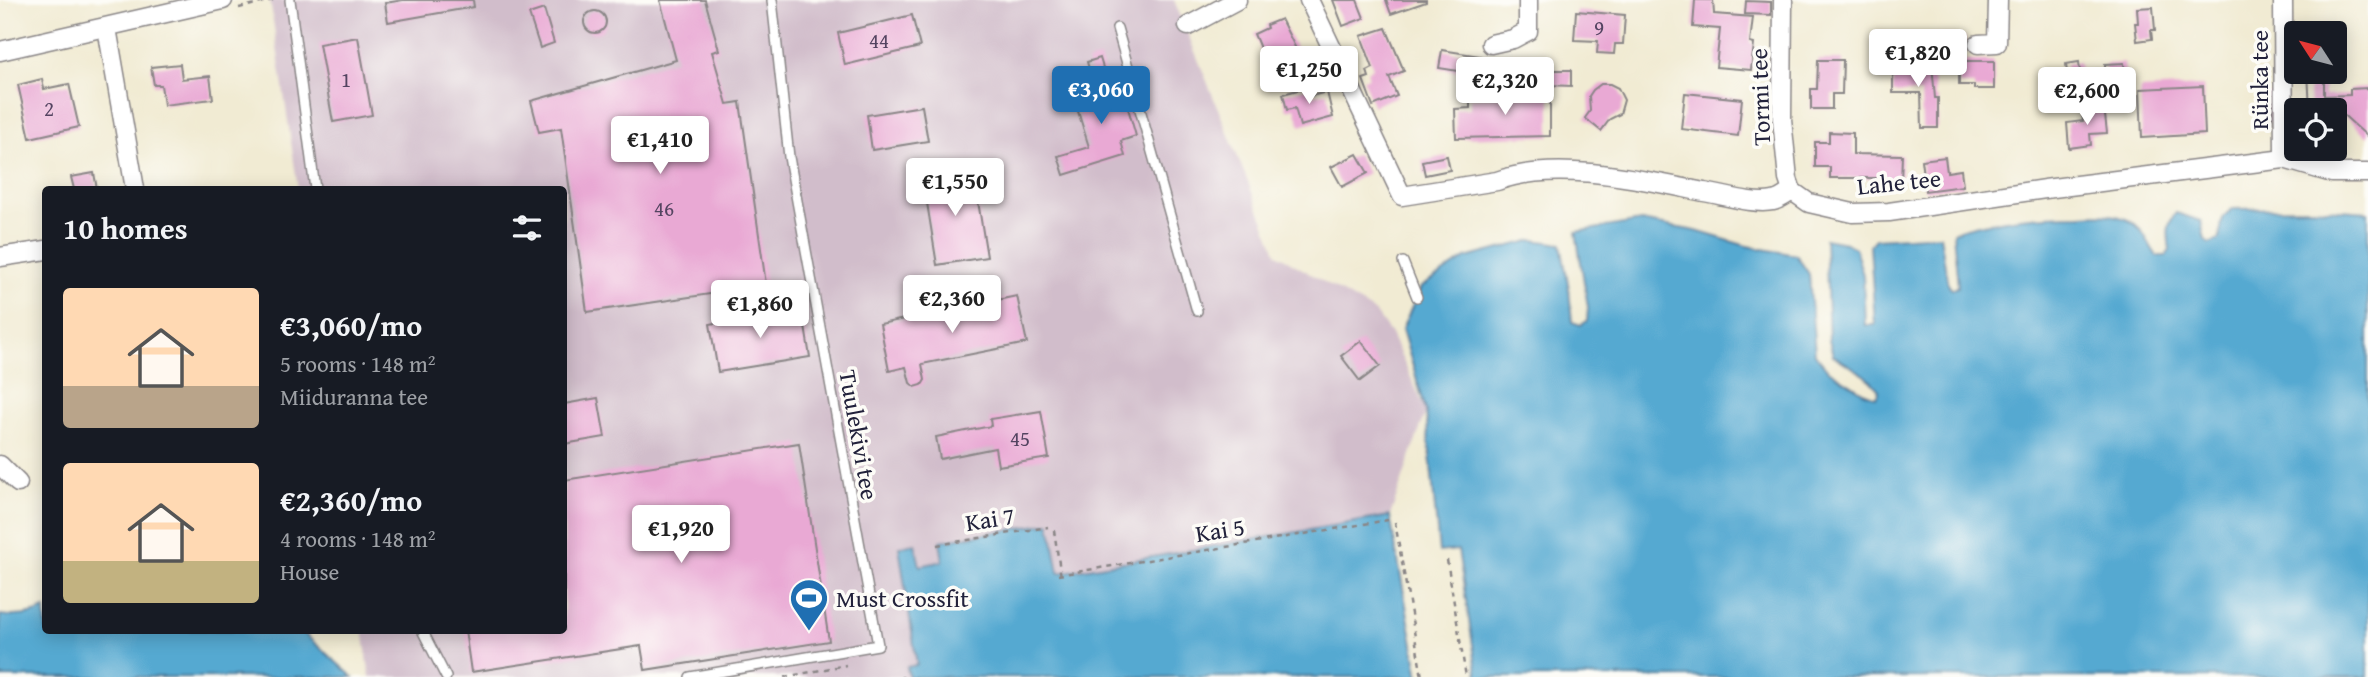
<!DOCTYPE html>
<meta charset="utf-8">
<style>
body{margin:0;font-family:"Gentium Book Plus",serif;background:#20242c;color:#f1f3f6;height:100vh;display:flex;flex-direction:column;font-size:26px;white-space:nowrap}
*{box-sizing:border-box;margin:0}
p{font-size:23px;color:#9ea1a6}
.icon{flex:none;width:38px;height:38px;fill:none;stroke:currentColor;stroke-width:2;stroke-linecap:round;stroke-linejoin:round}
.map{position:relative;flex:1;overflow:hidden}
.sheet{position:absolute;left:42px;top:186px;width:525px;height:448px;display:flex;flex-direction:column;background:#171b24;border-radius:7px;box-shadow:0 4px 18px #0003}
.sheet>*{flex:none}
.needle{width:46px;rotate:306deg}
.buttons{position:absolute;left:2284px;top:21px;display:grid;gap:14px}
.buttons a{display:grid;place-items:center;width:63px;height:63px;border-radius:7px;background:#171b24;box-shadow:0 4px 18px #0003;font-size:35px}
.price{position:absolute;translate:-50% -60px;padding:0 16px;border-radius:7px;background:#fff;color:#222;font-size:23px;line-height:46px;filter:drop-shadow(0 2px 4px #0008)}
.price::after{content:'';position:absolute;left:50%;top:42px;width:21px;height:16px;margin-left:-10px;background:inherit;clip-path:polygon(0 0,100% 0,50% 100%)}
.price.selected{background:#1f6fb2;color:#fff}
ul{padding:0;list-style:none}
li{display:flex;align-items:center;gap:21px;height:175px;padding:0 21px}
li span{display:grid;place-items:center;flex:none;width:196px;height:140px;border-radius:7px;color:#555}
li>.icon{margin-inline-start:auto}
span .icon{width:84px;height:84px;fill:#fffc;stroke-width:1}
li b{font-size:30px}
h2{display:flex;justify-content:space-between;align-items:center;height:84px;padding:0 21px;font-size:30px}
.map>svg:first-child{display:block}
.industrial{fill:#d1bdcb}
.water{fill:#55a9d1;stroke:#3c6686;stroke-width:2}
.building{fill:#e9a9d4}
.lines{fill:none;stroke-linecap:round;stroke-linejoin:round}
.lane-casing{stroke:#8a8687;stroke-width:12}
.street-casing{stroke:#8a8687;stroke-width:21}
.path{stroke:#8a8687;stroke-width:2.5;stroke-dasharray:5 5;stroke-linecap:butt}
.lane{stroke:#fff;stroke-width:9}
.street{stroke:#fff;stroke-width:18}
.labels{text-anchor:middle;dominant-baseline:central;stroke-width:7;stroke-linejoin:round;paint-order:stroke}
.number-label{font-size:21px;fill:#544461}
.street-label{font-size:24px;fill:#22223b;stroke:#fdfcf7}
.poi-label{font-size:24px;fill:#22223b;stroke:#fdfcf7;text-anchor:start}
</style>
<div class="map">
<svg width="2368" height="677" viewBox="0 0 2368 677">
<rect width="100%" height="100%" fill="#fdfcf7"/>
<filter id="ink" filterUnits="userSpaceOnUse"><feTurbulence type="fractalNoise" baseFrequency=".0143" numOctaves="2"/><feDisplacementMap in="SourceGraphic" scale="14" xChannelSelector="R" yChannelSelector="G"/><feConvolveMatrix kernelMatrix="1 2 1 2 8 2 1 2 1" color-interpolation-filters="sRGB"/></filter>
<filter id="wash" filterUnits="userSpaceOnUse"><feTurbulence type="fractalNoise" baseFrequency=".00686" numOctaves="4" result="noise"/><feDisplacementMap in="SourceGraphic" scale="28" xChannelSelector="R" yChannelSelector="G"/><feGaussianBlur stdDeviation="1.57" result="paint"/><feColorMatrix in="noise" values="0 0 0 0 0 0 0 0 0 0 0 0 0 0 0 0 0 1.4 0 .05"/><feComposite in="paint" operator="in"/></filter>
<g filter="url(#wash)">
<rect width="100%" height="100%" fill="#f1ebd3"/>
<path class="industrial" d="M270,0H1174L1277,254L1375,312L1391,334L1426,411L1390,516L1058,573L941,541L943,561L920,567L917,666L907,668L909,677H370L363,630H564V189H298Z"/>
<g class="water">
<path d="M2311,208L2368,212V677H1478L1458,550L1439,552L1426,411L1402,329L1421,287L1466,258L1533,240L1561,244L1569,289L1572,322L1581,325L1587,321L1588,307L1576,232L1641,221L1696,231L1747,246L1796,255L1809,274L1815,354L1827,369L1863,392L1876,397L1879,390L1866,376L1833,355L1829,340L1825,239L1846,243L1855,248L1863,275L1865,325H1875L1870,245L1875,239L1940,235L1948,284L1952,289L1958,287L1953,232C1994,219 2036,215 2080,215C2096,214 2113,213 2128,220C2144,227 2147,243 2157,256H2166L2170,250C2168,235 2166,225 2176,213L2201,221L2205,240L2210,244L2219,239L2223,217L2232,209Z"/>
<path d="M1390,516L1419,677H909L907,667L917,665L899,547L915,544L920,566L943,561L940,541L1050,523L1059,573Z"/>
<path d="M45,609L46,630H300L353,677H0V615C15,617 31,616 45,609Z"/>
</g>
<g id="blocks">
<g class="building">
<path d="M403,0H473L474,7L388,22L385,3Z"/>
<path d="M660,0H705L719,50L712,52L727,104L740,102L766,284L731,289V291L587,312L561,128L539,132L531,101L676,60Z"/>
<path d="M1333,0H1357L1364,18L1343,26Z"/>
<path d="M1386,0H1426V2L1391,14Z"/>
<path d="M1695,0H1713L1714,14L1753,17L1750,43L1754,44L1751,70L1716,67L1720,29L1693,27Z"/>
<path d="M1746,1L1771,2V15L1745,14Z"/>
<path d="M2153,7L2155,30H2151L2152,39L2137,41L2135,23H2138L2137,8Z"/>
<path d="M544,9L554,43L540,48L529,14Z"/>
<path d="M1576,11L1625,15L1623,44H1615L1614,54L1597,53L1598,41L1574,40Z"/>
<circle cx="595" cy="22" r="11"/>
<path d="M912,15L920,47L845,65L838,33Z"/>
<path d="M1281,19L1298,53L1280,61L1277,52L1264,58L1254,34L1267,28L1266,25Z"/>
<path d="M1386,28L1404,71L1389,77L1397,96L1373,106L1363,79L1369,77L1367,71L1373,68L1361,36Z"/>
<path d="M358,37L372,115L333,122L319,44Z"/>
<path d="M1965,37L1966,54L1925,56V40Z"/>
<path d="M1442,50L1480,56L1477,74L1439,68Z"/>
<path d="M1100,58L1112,98L1124,94L1136,136L1121,141L1125,156L1064,175L1058,156L1089,147L1077,108L1099,102L1087,62Z"/>
<path d="M1818,60H1843L1842,94H1832V109H1811V89H1817Z"/>
<path d="M1959,61H1994V89H1974V85H1959Z"/>
<path d="M2079,62L2081,81L2068,82L2066,64Z"/>
<path d="M2124,63L2125,74L2128,73L2129,89L2101,91V77H2105V64Z"/>
<path d="M180,64L182,79L210,76L213,99L164,105L161,85H154L151,67Z"/>
<path d="M1893,64H1932L1935,98H1938V128H1922L1921,93H1893Z"/>
<path d="M1549,70H1571V86L1549,85Z"/>
<path d="M2308,72H2324V96L2350,95V89L2368,88V137L2338,110H2310Z"/>
<path d="M42,79L44,89L69,84L79,127L30,138L18,85Z"/>
<path d="M1601,84H1610L1618,88L1624,100L1620,114L1610,119L1601,131L1585,118L1590,111L1589,96L1593,90Z"/>
<path d="M2203,86L2205,134L2142,138L2140,89Z"/>
<path d="M1309,87L1311,96L1327,92L1333,117L1300,126L1295,108L1287,110L1283,94Z"/>
<path d="M1685,93L1742,99L1738,136L1681,129Z"/>
<path d="M1550,94V136L1456,138L1455,109L1470,108V98Z"/>
<path d="M2261,94H2272V122H2260Z"/>
<path d="M922,106L928,141L872,150L867,115Z"/>
<path d="M2104,106L2107,133L2090,134L2091,145L2069,148L2067,123L2083,121L2081,108Z"/>
<path d="M1829,132L1853,133V154L1902,155L1901,182L1876,181V178H1830V167H1815V142H1829Z"/>
<path d="M1357,154L1368,173L1342,187L1331,167Z"/>
<path d="M1447,156L1450,170L1425,175L1422,161Z"/>
<path d="M1945,157L1947,172L1961,170L1963,186L1925,191L1921,160Z"/>
<path d="M973,170L987,257L937,265L923,178Z"/>
<path d="M94,173L97,189H74L71,177Z"/>
<path d="M1017,296L1027,343L922,364L925,380L922,385L915,387L910,383L906,367L889,371L880,324Z"/>
<path d="M802,308L810,357L718,372L710,324Z"/>
<path d="M1361,341L1380,366L1360,381L1341,356Z"/>
<path d="M598,398L605,437L564,444V404Z"/>
<path d="M1041,411L1049,458L998,466L995,448L940,459L936,437L991,426L990,419Z"/>
<path d="M799,443L829,641L645,670L641,646L471,672L465,630H564V480Z"/>
</g>
</g>
</g>
<g filter="url(#ink)">
<use href="#blocks" fill-opacity="0" stroke="#8a8687" stroke-width="2"/>
<g class="lines">
<g class="lane-casing">
<g id="lane">
<path d="M290,0L315,189"/>
<path d="M1117,28L1197,311"/>
<path d="M1403,262L1417,297"/>
<path d="M422,630L446,677"/>
<path d="M690,677L878,645L789,157L772,0"/>
</g>
</g>
<g class="street-casing">
<g id="street">
<path d="M1309,0L1402,196L1497,181C1555,159 1644,180 1704,192C1723,195 1754,205 1773,201C1780,200 1787,194 1792,191L1809,203L1853,213L1889,212L2045,189L2284,159L2332,173H2368"/>
<path d="M1783,0L1782,119L1788,179L1792,191"/>
<path d="M2283,0L2284,159"/>
<path d="M1188,26L1237,0"/>
<path d="M107,28L135,189"/>
<path d="M1491,44L1513,39L1528,31V0"/>
<path d="M1978,44L1997,43L1998,0"/>
<path d="M0,51L223,0"/>
<path d="M0,257L46,250"/>
<path d="M0,465L18,483"/>
</g>
</g>
<g class="path">
<path d="M239,8L273,0"/>
<path d="M1395,522L1422,677"/>
<path d="M1054,530L1061,577"/>
<path d="M937,545L1048,527"/>
<path d="M1447,560L1466,677"/>
<path d="M1058,575L1388,520"/>
<path d="M902,676V677"/>
<path d="M785,677L846,665"/>
</g>
<use href="#lane" class="lane"/>
<use href="#street" class="street"/>
</g>
</g>
<defs>
<g id="stadium-pin" transform="scale(2.0125)"><path d="M0 17L-7.5 6A9.5 9.5 0 1 1 7.5 6Z" fill="#1f6fb2" stroke="#fdfcf7"/><path d="M0-5a6.5 5 0 1 0 0 10a6.5 5 0 1 0 0-10ZM-3.5-1.8h7v3.6h-7Z" fill="#fff"/></g>
</defs>
<g fill-rule="evenodd">
<use href="#stadium-pin" x="809" y="598"/>
</g>
<g class="labels">
<g class="number-label">
<text x="1599" y="27">9</text>
<text x="879" y="40">44</text>
<text x="346" y="79">1</text>
<text x="49" y="108">2</text>
<text x="664" y="208">46</text>
<text x="1020" y="438">45</text>
</g>
<g class="street-label">
<text transform="translate(2259 80) rotate(-90)">Rünka tee</text>
<text transform="translate(1760 97) rotate(-92)">Tormi tee</text>
<text transform="translate(1899 182) rotate(-6)">Lahe tee</text>
<text transform="translate(859 435) rotate(80)">Tuulekivi tee</text>
<text transform="translate(990 519) rotate(-9)">Kai 7</text>
<text transform="translate(1220 530) rotate(-9)">Kai 5</text>
</g>
<g class="poi-label">
<text x="836" y="598">Must Crossfit</text>
</g>
</g>
</svg>
<div class="buttons">
<a><svg class="needle" viewBox="-14 -14 28 28"><path d="M0-13l5 13h-10z" fill="#e53935"/><path d="M0 13l5-13h-10z" fill="#9ea1a6"/></svg></a>
<a><svg class="icon" aria-label="locate" viewBox="0 0 24 24"><circle cx="12" cy="12" r="6"/><path d="M12 2v4M12 18v4M2 12h4M18 12h4"/></svg></a>
</div>
<b class="price" style="left:1918px;top:89px">€1,820</b>
<b class="price" style="left:1309px;top:106px">€1,250</b>
<b class="price" style="left:1505px;top:117px">€2,320</b>
<b class="price selected" style="left:1101px;top:126px">€3,060</b>
<b class="price" style="left:2087px;top:127px">€2,600</b>
<b class="price" style="left:660px;top:176px">€1,410</b>
<b class="price" style="left:955px;top:218px">€1,550</b>
<b class="price" style="left:952px;top:335px">€2,360</b>
<b class="price" style="left:760px;top:340px">€1,860</b>
<b class="price" style="left:681px;top:565px">€1,920</b>
<section class="sheet">
<h2>10 homes<svg class="icon" aria-label="filters" viewBox="0 0 24 24"><path d="M4 7h16M4 17h16"/><circle cx="9" cy="7" r="2"/><circle cx="15" cy="17" r="2"/></svg></h2>
<ul>
<li><span style="background:linear-gradient(#ffd9b3 70%,#b9a48a 0)"><svg class="icon" aria-label="home" viewBox="0 0 24 24"><path d="M3 11l9-7 9 7M6 9v11h12V9"/></svg></span><div><b>€3,060/mo</b><p>5 rooms · 148 m²</p><p>Miiduranna tee</p></div></li>
<li><span style="background:linear-gradient(#ffd9b3 70%,#c2b280 0)"><svg class="icon" aria-label="home" viewBox="0 0 24 24"><path d="M3 11l9-7 9 7M6 9v11h12V9"/></svg></span><div><b>€2,360/mo</b><p>4 rooms · 148 m²</p><p>House</p></div></li>
</ul>
</section>
</div>
